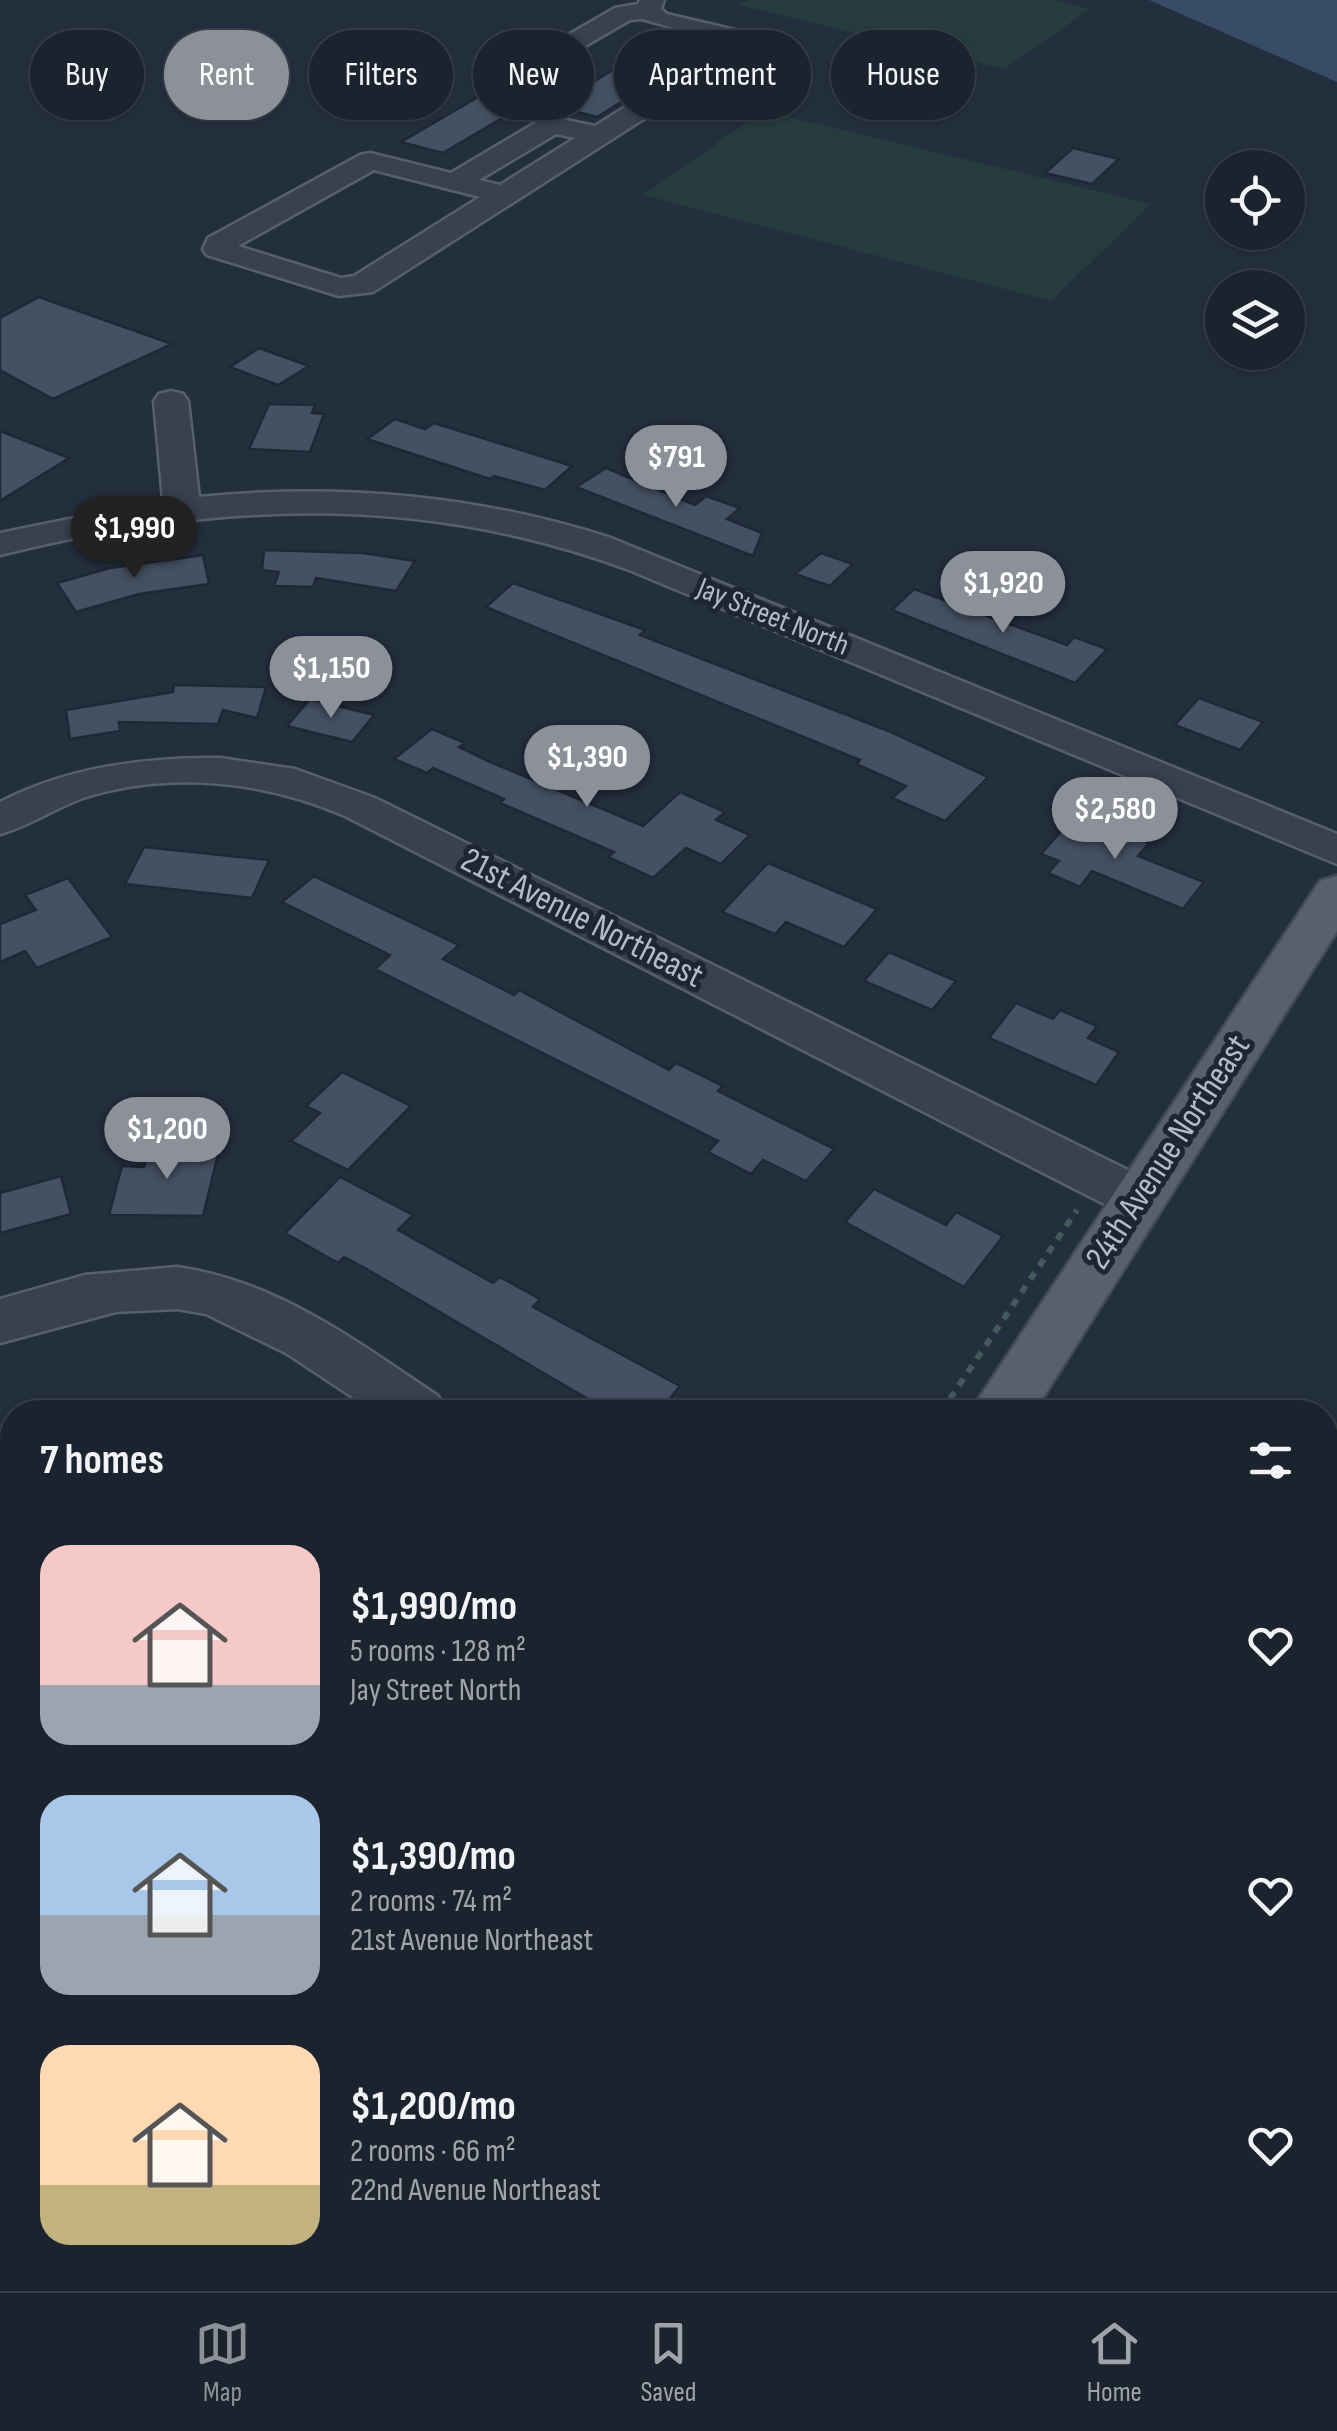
<!DOCTYPE html>
<meta charset="utf-8">
<style>
body{margin:0;font-family:"Sofia Sans Condensed",sans-serif;background:#282f3a;color:#f1f3f6;height:100vh;display:flex;flex-direction:column;font-size:38px;white-space:nowrap}
*{box-sizing:border-box;margin:0}
p{font-size:32px;color:#a0a4aa}
.icon{flex:none;width:55px;height:55px;fill:none;stroke:currentColor;stroke-width:2;stroke-linecap:round;stroke-linejoin:round}
.map{position:relative;flex:1;overflow:hidden}
.details{position:absolute;left:0px;top:1400px;width:1338px;height:892px;display:flex;flex-direction:column;background:#1b232e;border-radius:40px 40px 0 0;box-shadow:0 2px 8px #0004,0 0 0 2px #39404a}
.details>*{flex:none}
.guide{position:absolute;left:30px;top:30px;width:1278px;height:90px;display:flex;gap:20px}
.buttons{position:absolute;left:1205px;top:150px;display:grid;gap:20px}
.buttons a{display:grid;place-items:center;width:100px;height:100px;border-radius:50%;background:#1b232e;box-shadow:0 2px 8px #0004,0 0 0 2px #39404a;font-size:50px}
.price{position:absolute;translate:-50% -85px;padding:0 22px;border-radius:35px;background:#8c9099;color:#fff;font-size:32px;line-height:65px;filter:drop-shadow(0 2px 5px #0008)}
.price::after{content:'';position:absolute;left:50%;top:60px;width:30px;height:22px;margin-left:-15px;background:inherit;clip-path:polygon(0 0,100% 0,50% 100%)}
.price.active{background:#222;color:#fff}
ul{padding:0;list-style:none}
li{display:flex;align-items:center;gap:30px;height:250px;padding:0 40px}
li span{display:grid;place-items:center;flex:none;width:280px;height:200px;border-radius:30px;color:#555}
li>.icon{margin-inline-start:auto}
span .icon{width:120px;height:120px;fill:#fffc;stroke-width:1}
li b{font-size:42px}
h2{display:flex;justify-content:space-between;align-items:center;height:120px;padding:0 40px;font-size:42px}
.pill{padding:0 35px;border-radius:45px;background:#1b232e;box-shadow:0 2px 8px #0004,0 0 0 2px #39404a;font-size:35px;line-height:90px}
.pill.active{background:#8c9099;color:#fff}
.tab-bar{display:flex;justify-content:space-around;align-items:center;height:140px;border-top:2px solid #39404a;background:#1b232e;font-size:28px;color:#a0a4aa}
.tab-bar a{display:grid;justify-items:center;gap:5px}
.tab-bar .active{color:#8c9099}
.map>svg:first-child{display:block}
.green{fill:#263c3f}
.water{fill:#394c67}
.building{fill:#455162;stroke:#1f2835;stroke-width:2.5}
.lines{fill:none;stroke-linecap:round;stroke-linejoin:round}
.minor-casing{stroke:#565f6c;stroke-width:5}
.major-casing{stroke:#414a57;stroke-width:5}
.path-far1{stroke:#44595c;stroke-width:6;stroke-dasharray:8 8;stroke-linecap:butt}
.path{stroke:#44595c;stroke-width:9;stroke-dasharray:10 10;stroke-linecap:butt}
.minor{fill:#38414e;fill-rule:evenodd}
.major{fill:#56606e;fill-rule:evenodd}
.labels{text-anchor:middle;dominant-baseline:central;stroke-width:10;stroke-linejoin:round;paint-order:stroke}
.far-street-label{font-size:30px;fill:#b4bcc9;stroke:#1d2633}
.street-label{font-size:35px;fill:#b4bcc9;stroke:#1d2633}
</style>
<div class="map">
<svg width="1337" height="2291" viewBox="0 0 1337 2291">
<rect width="100%" height="100%" fill="#242f3e"/>
<g class="green">
<path d="M747,0H1052L1090,9L1004,69L739,5Z"/>
<path d="M763,111L1151,204L1051,301L643,195Z"/>
</g>
<path class="water" d="M1149,0H1337V82Z"/>
<g class="building">
<path d="M647,49L689,60L597,117L554,106Z"/>
<path d="M524,70L565,81L443,153L401,142Z"/>
<path d="M1073,148L1119,159L1092,184L1045,173Z"/>
<path d="M39,297L172,344L53,399L0,370V318Z"/>
<path d="M259,348L309,366L278,385L230,367Z"/>
<path d="M269,404L315,405L312,413L324,414L310,452L249,449Z"/>
<path d="M395,419L425,429L434,423L572,466L545,490L494,476L490,479L367,439Z"/>
<path d="M0,431L69,458L0,501Z"/>
<path d="M606,468L695,505L706,496L740,508L727,519L762,533L753,556L576,487Z"/>
<path d="M264,550L363,553L415,561L396,591L316,578L313,587L274,586L279,572L262,570Z"/>
<path d="M821,553L853,564L830,586L795,574Z"/>
<path d="M203,555L209,584L139,594L76,612L57,583L110,568Z"/>
<path d="M513,583L645,630L640,635L891,732L988,777L945,821L892,798L906,786L856,764L860,760L486,607Z"/>
<path d="M914,589L1067,645L1074,637L1107,649L1075,683L892,610Z"/>
<path d="M174,685L266,687L257,718L223,710L218,724L119,722L120,731L70,739L66,710L173,692Z"/>
<path d="M1199,698L1263,722L1240,750L1175,725Z"/>
<path d="M310,699L374,715L352,742L287,726Z"/>
<path d="M432,729L465,743L459,747L488,761L643,826L680,792L725,812L716,820L750,835L721,864L686,848L653,878L608,857L614,852L500,803L504,799L433,768L427,773L394,759Z"/>
<path d="M1076,814L1149,843L1138,856L1204,882L1183,909L1092,871L1080,887L1048,873L1059,861L1041,854Z"/>
<path d="M144,847L269,860L252,898L125,884Z"/>
<path d="M768,863L877,909L844,947L786,922L775,934L722,912Z"/>
<path d="M314,876L459,945L443,959L514,995L519,990L669,1070L676,1063L723,1086L718,1091L834,1149L806,1181L763,1160L751,1174L708,1152L718,1141L375,969L390,955L282,902Z"/>
<path d="M68,878L112,937L37,968L25,951L0,962V924L36,910L25,895Z"/>
<path d="M889,952L956,981L932,1010L864,981Z"/>
<path d="M1016,1003L1053,1019L1060,1010L1097,1026L1088,1038L1119,1052L1096,1085L989,1038Z"/>
<path d="M342,1072L411,1106L348,1170L291,1141L320,1113L306,1106Z"/>
<path d="M150,1145L220,1146L203,1216L109,1215L122,1166L144,1167Z"/>
<path d="M61,1176L71,1214L0,1233V1193Z"/>
<path d="M340,1177L413,1215L398,1230L493,1283L500,1277L540,1299L533,1307L680,1386L659,1412H610L363,1267L344,1257L338,1263L285,1233Z"/>
<path d="M874,1189L946,1225L956,1212L1003,1236L964,1287L845,1222Z"/>
</g>
<g class="lines">
<g class="minor-casing">
<g id="minor">
<path d="M640,0H664L661,9L667,14L778,40L782,45L769,53L753,49L373,292L339,296L207,255L203,249L208,238L360,155L370,153L451,173L542,119L552,117L595,126L727,43L642,19L630,20L578,50L574,64H556L552,59L556,42L615,8L638,4ZM556,134L575,138L500,185L479,180ZM374,170L480,197L354,276L341,278L238,246Z"/>
<path d="M171,391L183,394L188,401L199,497C339,483 477,495 611,538L1337,834V864L629,570C420,492 214,502 0,555V533L163,500L154,401L159,394Z"/>
<path d="M220,758L295,769L375,798L1156,1184L1164,1198L1156,1212L1138,1217L1120,1212L345,816C265,781 171,771 86,797C56,807 30,826 0,834V802C68,767 144,757 220,758Z"/>
<path d="M177,1267C277,1281 356,1341 438,1396L446,1412H375L286,1353L206,1314L177,1309L116,1312L0,1343V1299L85,1275Z"/>
</g>
</g>
<g class="major-casing">
<g id="major">
<path d="M1337,876V931L1034,1412H970L1320,881Z"/>
<path d="M405,2280H490L486,2291H400Z"/>
</g>
</g>
<path class="path-far1" d="M941,1412L1077,1210"/>
<path class="path" d="M358,2291L365,2280"/>
<use href="#minor" class="minor"/>
<use href="#major" class="major"/>
</g>
<g class="labels">
<g class="far-street-label">
<text transform="translate(773 617) rotate(22)">Jay Street North</text>
</g>
<g class="street-label">
<text transform="translate(582 918) rotate(27)">21st Avenue Northeast</text>
<text transform="translate(1168 1152) rotate(-57)">24th Avenue Northeast</text>
</g>
</g>
</svg>
<div class="buttons">
<a><svg class="icon" aria-label="locate" viewBox="0 0 24 24"><circle cx="12" cy="12" r="6"/><path d="M12 2v4M12 18v4M2 12h4M18 12h4"/></svg></a>
<a><svg class="icon" aria-label="layers" viewBox="0 0 24 24"><path d="M12 4l9 5-9 5-9-5zM3 14l9 5 9-5"/></svg></a>
</div>
<b class="price" style="left:676px;top:510px">$791</b>
<b class="price active" style="left:134px;top:581px">$1,990</b>
<b class="price" style="left:1003px;top:636px">$1,920</b>
<b class="price" style="left:331px;top:721px">$1,150</b>
<b class="price" style="left:587px;top:810px">$1,390</b>
<b class="price" style="left:1115px;top:862px">$2,580</b>
<b class="price" style="left:167px;top:1182px">$1,200</b>
<div class="guide">
<a class="pill">Buy</a>
<a class="pill active">Rent</a>
<a class="pill">Filters</a>
<a class="pill">New</a>
<a class="pill">Apartment</a>
<a class="pill">House</a>
</div>
<section class="details">
<h2>7 homes<svg class="icon" aria-label="filters" viewBox="0 0 24 24"><path d="M4 7h16M4 17h16"/><circle cx="9" cy="7" r="2"/><circle cx="15" cy="17" r="2"/></svg></h2>
<ul>
<li><span style="background:linear-gradient(#f6c9c9 70%,#9aa5b1 0)"><svg class="icon" aria-label="home" viewBox="0 0 24 24"><path d="M3 11l9-7 9 7M6 9v11h12V9"/></svg></span><div><b>$1,990/mo</b><p>5 rooms · 128 m²</p><p>Jay Street North</p></div><svg class="icon" aria-label="heart" viewBox="0 0 24 24"><path d="M12 20l-8-8c-3-5 5-10 8-4 3-6 11-1 8 4z"/></svg></li>
<li><span style="background:linear-gradient(#a9c7e8 60%,#9aa5b1 0)"><svg class="icon" aria-label="home" viewBox="0 0 24 24"><path d="M3 11l9-7 9 7M6 9v11h12V9"/></svg></span><div><b>$1,390/mo</b><p>2 rooms · 74 m²</p><p>21st Avenue Northeast</p></div><svg class="icon" aria-label="heart" viewBox="0 0 24 24"><path d="M12 20l-8-8c-3-5 5-10 8-4 3-6 11-1 8 4z"/></svg></li>
<li><span style="background:linear-gradient(#ffd9b3 70%,#c2b280 0)"><svg class="icon" aria-label="home" viewBox="0 0 24 24"><path d="M3 11l9-7 9 7M6 9v11h12V9"/></svg></span><div><b>$1,200/mo</b><p>2 rooms · 66 m²</p><p>22nd Avenue Northeast</p></div><svg class="icon" aria-label="heart" viewBox="0 0 24 24"><path d="M12 20l-8-8c-3-5 5-10 8-4 3-6 11-1 8 4z"/></svg></li>
</ul>
</section>
</div>
<nav class="tab-bar">
<a class="active"><svg class="icon" aria-label="map" viewBox="0 0 24 24"><path d="M3 6l6-2 6 2 6-2v14l-6 2-6-2-6 2zM9 4v14M15 6v14"/></svg>Map</a>
<a><svg class="icon" aria-label="saved" viewBox="0 0 24 24"><path d="M7 4h10v16l-5-4-5 4z"/></svg>Saved</a>
<a><svg class="icon" aria-label="home" viewBox="0 0 24 24"><path d="M3 11l9-7 9 7M6 9v11h12V9"/></svg>Home</a>
</nav>
